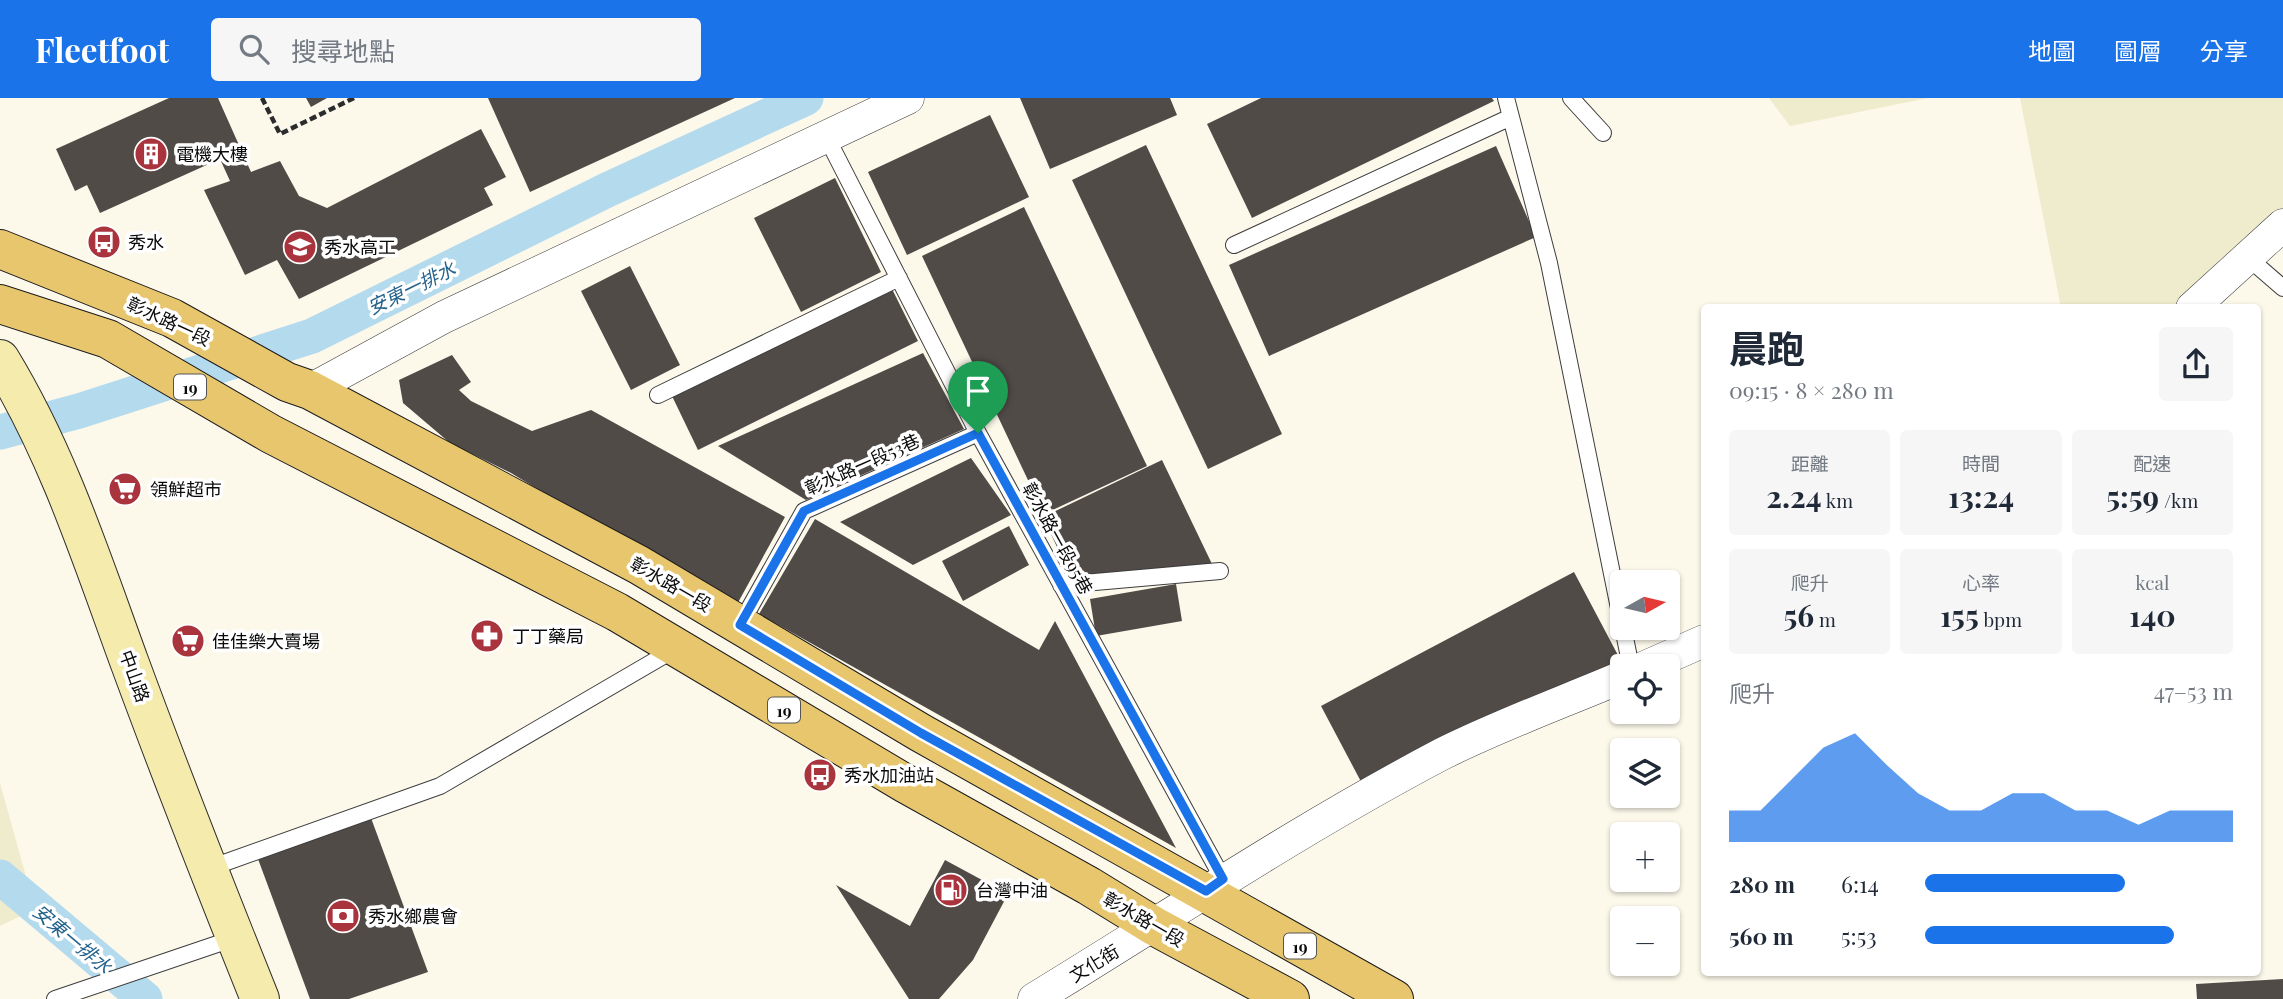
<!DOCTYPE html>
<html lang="zh-TW">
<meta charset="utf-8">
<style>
:root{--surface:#fff;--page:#f6f6f7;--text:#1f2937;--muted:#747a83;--accent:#1a73e8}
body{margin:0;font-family:"Playfair Display","Noto Sans TC",serif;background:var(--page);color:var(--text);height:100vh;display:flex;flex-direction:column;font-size:26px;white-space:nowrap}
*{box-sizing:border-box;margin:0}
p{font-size:23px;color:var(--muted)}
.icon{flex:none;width:38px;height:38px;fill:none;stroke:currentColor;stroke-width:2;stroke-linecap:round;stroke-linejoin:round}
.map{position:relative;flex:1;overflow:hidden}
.sheet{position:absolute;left:1701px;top:206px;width:560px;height:672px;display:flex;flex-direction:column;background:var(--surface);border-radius:7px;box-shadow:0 2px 5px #0004}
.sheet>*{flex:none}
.needle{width:46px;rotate:82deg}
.fabs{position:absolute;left:1610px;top:472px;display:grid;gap:14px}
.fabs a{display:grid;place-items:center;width:70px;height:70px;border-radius:7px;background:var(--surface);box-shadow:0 2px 5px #0004;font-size:35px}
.pin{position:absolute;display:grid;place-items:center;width:60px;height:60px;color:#fff;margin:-72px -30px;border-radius:50% 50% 50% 0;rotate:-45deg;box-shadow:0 0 7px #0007}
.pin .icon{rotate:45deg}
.round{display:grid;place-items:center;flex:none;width:74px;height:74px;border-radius:7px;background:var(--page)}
.head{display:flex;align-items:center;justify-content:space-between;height:119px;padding:0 28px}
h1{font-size:38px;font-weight:700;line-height:52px}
.metrics{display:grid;grid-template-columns:repeat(3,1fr);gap:10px;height:119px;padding:7px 28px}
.metrics div{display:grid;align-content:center;border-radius:7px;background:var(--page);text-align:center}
.metrics b{font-size:30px;font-weight:700}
.metrics small{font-size:19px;font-weight:400}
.metrics p{font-size:19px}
.chart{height:196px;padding:14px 28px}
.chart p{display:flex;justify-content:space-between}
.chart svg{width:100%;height:126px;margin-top:7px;fill:var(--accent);opacity:.7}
ul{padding:0 28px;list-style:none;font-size:23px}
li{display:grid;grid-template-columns:112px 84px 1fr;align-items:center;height:52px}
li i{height:18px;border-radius:9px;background:var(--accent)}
header{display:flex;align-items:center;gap:42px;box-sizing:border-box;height:98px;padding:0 35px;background:var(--accent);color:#fff}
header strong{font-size:33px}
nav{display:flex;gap:38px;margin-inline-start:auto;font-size:24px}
.search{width:490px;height:63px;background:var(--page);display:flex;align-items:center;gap:18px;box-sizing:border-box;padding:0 24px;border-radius:7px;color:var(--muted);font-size:26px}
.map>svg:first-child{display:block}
</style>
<header>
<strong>Fleetfoot</strong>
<div class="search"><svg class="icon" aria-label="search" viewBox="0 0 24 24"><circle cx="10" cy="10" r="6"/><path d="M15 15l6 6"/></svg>搜尋地點</div>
<nav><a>地圖</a><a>圖層</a><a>分享</a></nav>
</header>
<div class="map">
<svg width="2283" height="901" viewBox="0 0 2283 901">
<rect width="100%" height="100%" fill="#fcf8ea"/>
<path fill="#efebcd" d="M1769 0H1928L1790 28Z
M2020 0H2283V113L2178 210H2061Z
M0 685 35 811 0 828Z"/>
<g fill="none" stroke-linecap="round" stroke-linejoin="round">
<path stroke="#b4daee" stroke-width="35" d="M0 334 79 313 312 238 607 92 806 0
M0 779 145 901"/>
</g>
<path fill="#514b48" d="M169 0H218L251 74 280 63 299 98 327 110 481 31 506 79 484 90 493 107 299 201 277 162 245 177 204 92 230 83 220 61 100 115 87 87 75 93 56 51Z
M306 0H327L311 9Z
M488 0H735L530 94Z
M1020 0H1170L1177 17 1050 71Z
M1261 0H1492L1494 3 1252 120 1207 26Z
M990 17 1029 99 907 157 868 74Z
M1146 47 1282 336 1208 371 1072 82Z
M1496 48 1536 139 1269 258 1229 167Z
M835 80 881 174 801 214 754 120Z
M1024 109 1147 368 1044 416 922 158Z
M630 168 680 267 631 292 581 193Z
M891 189 918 243 698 352 672 298Z
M923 255 964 331 806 402 718 348Z
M452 257 471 284 459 292 471 303 532 333 591 312 785 419 735 510 511 375 450 345 403 305 399 282Z
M971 360 1011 417 913 467 840 424Z
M1162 362 1212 466 1071 479 1043 419Z
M815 421 1039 552 1055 523 1176 750 759 516Z
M1009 428 1029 467 963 503 942 463Z
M1574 474 1620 561 1367 695 1321 608Z
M1176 486 1182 523 1096 538 1090 501Z
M371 720 428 874 349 901H310L258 761Z
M945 762 1008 796 973 862 939 901H909L836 787 910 828Z
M2283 881V901H2197L2196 886Z"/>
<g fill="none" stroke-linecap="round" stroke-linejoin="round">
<defs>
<path id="lane" d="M1506 0 1549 165 1622 525
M1571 0 1603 35
M827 40 978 335 1223 781
M1234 147 1511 19
M2246 158 2283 190
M658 297 899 180
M1061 487 1220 473
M740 527 804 413 978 335
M1623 530 1631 569
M207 771 440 688 675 551
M55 901 235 840"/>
<path id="street" d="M2192 210 2283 127
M310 292 444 219 908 0
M1645 569 1704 543
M1034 901C1170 818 1301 730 1442 656 1500 627 1563 604 1622 579"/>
<path id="secondary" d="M0 261C58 356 91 459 129 563 171 677 215 789 260 901"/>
<path id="primary" d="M0 151 172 220 287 284 310 292 639 467 921 635 1394 901
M0 206 108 241 271 336 617 514 906 686 1089 788 1154 828 1290 901"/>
</defs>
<use href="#lane" stroke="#3d3d3d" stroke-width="18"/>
<use href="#street" stroke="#3d3d3d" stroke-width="33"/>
<use href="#secondary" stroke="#2c2c2c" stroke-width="40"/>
<use href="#primary" stroke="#1b1b1b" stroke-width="40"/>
<path stroke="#2c2c2c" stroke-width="4.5" stroke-dasharray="7 3.5" stroke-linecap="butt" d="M262 0 280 36 354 0"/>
<use href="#lane" stroke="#fff" stroke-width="16"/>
<use href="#street" stroke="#fff" stroke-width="32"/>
<use href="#secondary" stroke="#f5ebac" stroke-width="38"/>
<use href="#primary" stroke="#e8c66e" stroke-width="38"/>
</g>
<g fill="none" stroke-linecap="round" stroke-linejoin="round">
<defs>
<path id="route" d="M978 335 1223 781 1206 793 921 635 740 527 804 413Z"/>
</defs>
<use href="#route" stroke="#fff" stroke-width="14"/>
<use href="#route" stroke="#1a73e8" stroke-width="9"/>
</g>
<defs>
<symbol id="building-disc" viewBox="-11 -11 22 22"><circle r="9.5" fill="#a9343d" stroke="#fff"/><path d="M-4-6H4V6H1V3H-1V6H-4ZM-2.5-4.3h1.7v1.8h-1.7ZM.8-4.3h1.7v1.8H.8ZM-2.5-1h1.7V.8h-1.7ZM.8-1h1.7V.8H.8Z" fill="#fff"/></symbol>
<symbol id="bus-disc" viewBox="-11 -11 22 22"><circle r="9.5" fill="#a9343d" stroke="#fff"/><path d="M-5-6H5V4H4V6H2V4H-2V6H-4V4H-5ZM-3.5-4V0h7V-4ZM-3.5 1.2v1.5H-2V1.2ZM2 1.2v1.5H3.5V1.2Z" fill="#fff"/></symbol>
<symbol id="school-disc" viewBox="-11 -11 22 22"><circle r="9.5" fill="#a9343d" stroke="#fff"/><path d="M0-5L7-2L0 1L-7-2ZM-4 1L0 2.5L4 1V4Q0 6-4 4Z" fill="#fff"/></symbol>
<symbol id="supermarket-disc" viewBox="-11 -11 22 22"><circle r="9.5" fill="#a9343d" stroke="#fff"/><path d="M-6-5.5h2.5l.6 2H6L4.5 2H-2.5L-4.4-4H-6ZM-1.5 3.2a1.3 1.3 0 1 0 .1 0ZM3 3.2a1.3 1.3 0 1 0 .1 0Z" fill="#fff"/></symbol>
<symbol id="pharmacy-disc" viewBox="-11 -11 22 22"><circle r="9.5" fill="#a9343d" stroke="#fff"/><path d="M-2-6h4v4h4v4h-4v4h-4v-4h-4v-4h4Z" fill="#fff"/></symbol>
<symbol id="fuel-disc" viewBox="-11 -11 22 22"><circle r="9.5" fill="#a9343d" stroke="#fff"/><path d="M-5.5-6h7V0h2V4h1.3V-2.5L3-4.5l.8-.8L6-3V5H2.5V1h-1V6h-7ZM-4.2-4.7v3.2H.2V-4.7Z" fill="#fff"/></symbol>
<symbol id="bank-disc" viewBox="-11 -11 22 22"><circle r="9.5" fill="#a9343d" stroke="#fff"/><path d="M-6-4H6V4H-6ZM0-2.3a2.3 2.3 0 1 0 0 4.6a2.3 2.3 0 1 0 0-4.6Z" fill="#fff"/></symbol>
</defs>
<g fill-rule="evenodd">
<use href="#building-disc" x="132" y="37" width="38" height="38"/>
<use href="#bus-disc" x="85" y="125" width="38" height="38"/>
<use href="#school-disc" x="281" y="130" width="38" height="38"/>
<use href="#supermarket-disc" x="106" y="372" width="38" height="38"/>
<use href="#pharmacy-disc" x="468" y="519" width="38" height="38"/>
<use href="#supermarket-disc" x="169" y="524" width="38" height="38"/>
<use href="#bus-disc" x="801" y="658" width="38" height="38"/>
<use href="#fuel-disc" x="932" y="773" width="38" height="38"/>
<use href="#bank-disc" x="324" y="799" width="38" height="38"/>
</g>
<g text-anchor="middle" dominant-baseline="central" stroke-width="7" stroke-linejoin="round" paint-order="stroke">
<g fill="#fff" stroke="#545454" stroke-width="2">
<rect x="174" y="276.5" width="32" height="25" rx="5"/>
<rect x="768" y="599.5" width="32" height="25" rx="5"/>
<rect x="1284" y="835.5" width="32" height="25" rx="5"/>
</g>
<g font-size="16" font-weight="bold" fill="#0a0a0a">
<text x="190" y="289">19</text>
<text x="784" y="612">19</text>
<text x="1300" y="848">19</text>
</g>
<g font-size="18" fill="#0a0a0a" stroke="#fff" text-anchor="start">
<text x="176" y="56">電機大樓</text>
<text x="128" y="144">秀水</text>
<text x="324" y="149">秀水高工</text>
<text x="150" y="391">領鮮超市</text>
<text x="512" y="538">丁丁藥局</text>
<text x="212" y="543">佳佳樂大賣場</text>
<text x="844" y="677">秀水加油站</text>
<text x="976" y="792">台灣中油</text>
<text x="368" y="818">秀水鄉農會</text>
</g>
<g font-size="18" fill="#0a0a0a" stroke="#fff">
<text transform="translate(169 223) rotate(25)">彰水路一段</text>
<text transform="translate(862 366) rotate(-24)">彰水路一段53巷</text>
<text transform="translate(1058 440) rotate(61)">彰水路一段95巷</text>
<text transform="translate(671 486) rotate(30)">彰水路一段</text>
<text transform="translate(135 578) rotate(70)">中山路</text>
<text transform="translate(1144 821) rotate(30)">彰水路一段</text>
<text transform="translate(1094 865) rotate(-31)">文化街</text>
</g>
<g font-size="19" font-style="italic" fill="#23628c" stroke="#fff">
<text transform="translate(411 189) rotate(-26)">安東一排水</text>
<text transform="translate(73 840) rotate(40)">安東一排水</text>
</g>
</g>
</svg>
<div class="fabs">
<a><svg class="needle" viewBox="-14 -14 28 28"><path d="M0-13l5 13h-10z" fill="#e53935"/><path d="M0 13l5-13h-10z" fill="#747a83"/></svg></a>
<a><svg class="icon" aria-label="locate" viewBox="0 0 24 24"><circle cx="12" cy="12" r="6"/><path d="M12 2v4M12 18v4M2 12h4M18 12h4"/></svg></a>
<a><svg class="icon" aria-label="layers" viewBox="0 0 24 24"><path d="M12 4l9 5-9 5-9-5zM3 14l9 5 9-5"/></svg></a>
<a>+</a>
<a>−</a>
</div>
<div class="pin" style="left:978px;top:335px;background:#1e9e55"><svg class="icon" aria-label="arrive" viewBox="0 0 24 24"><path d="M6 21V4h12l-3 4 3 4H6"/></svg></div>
<section class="sheet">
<div class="head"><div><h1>晨跑</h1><p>09:15 · 8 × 280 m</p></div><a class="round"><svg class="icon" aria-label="share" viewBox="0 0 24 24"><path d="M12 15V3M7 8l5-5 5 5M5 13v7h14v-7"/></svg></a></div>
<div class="metrics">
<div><p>距離</p><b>2.24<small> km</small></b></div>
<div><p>時間</p><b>13:24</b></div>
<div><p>配速</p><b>5:59<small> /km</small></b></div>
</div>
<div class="metrics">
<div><p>爬升</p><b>56<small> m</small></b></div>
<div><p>心率</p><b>155<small> bpm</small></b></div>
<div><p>kcal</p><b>140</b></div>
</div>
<div class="chart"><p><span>爬升</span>47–53 m</p>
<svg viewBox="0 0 160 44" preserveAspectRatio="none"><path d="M0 44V33L10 33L20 22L30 11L40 6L50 17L60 27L70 33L80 33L90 27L100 27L110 33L120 33L130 38L140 33L150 33L160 33V44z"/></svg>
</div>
<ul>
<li><b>280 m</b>6:14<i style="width:65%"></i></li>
<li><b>560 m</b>5:53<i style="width:81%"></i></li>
</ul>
</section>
</div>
